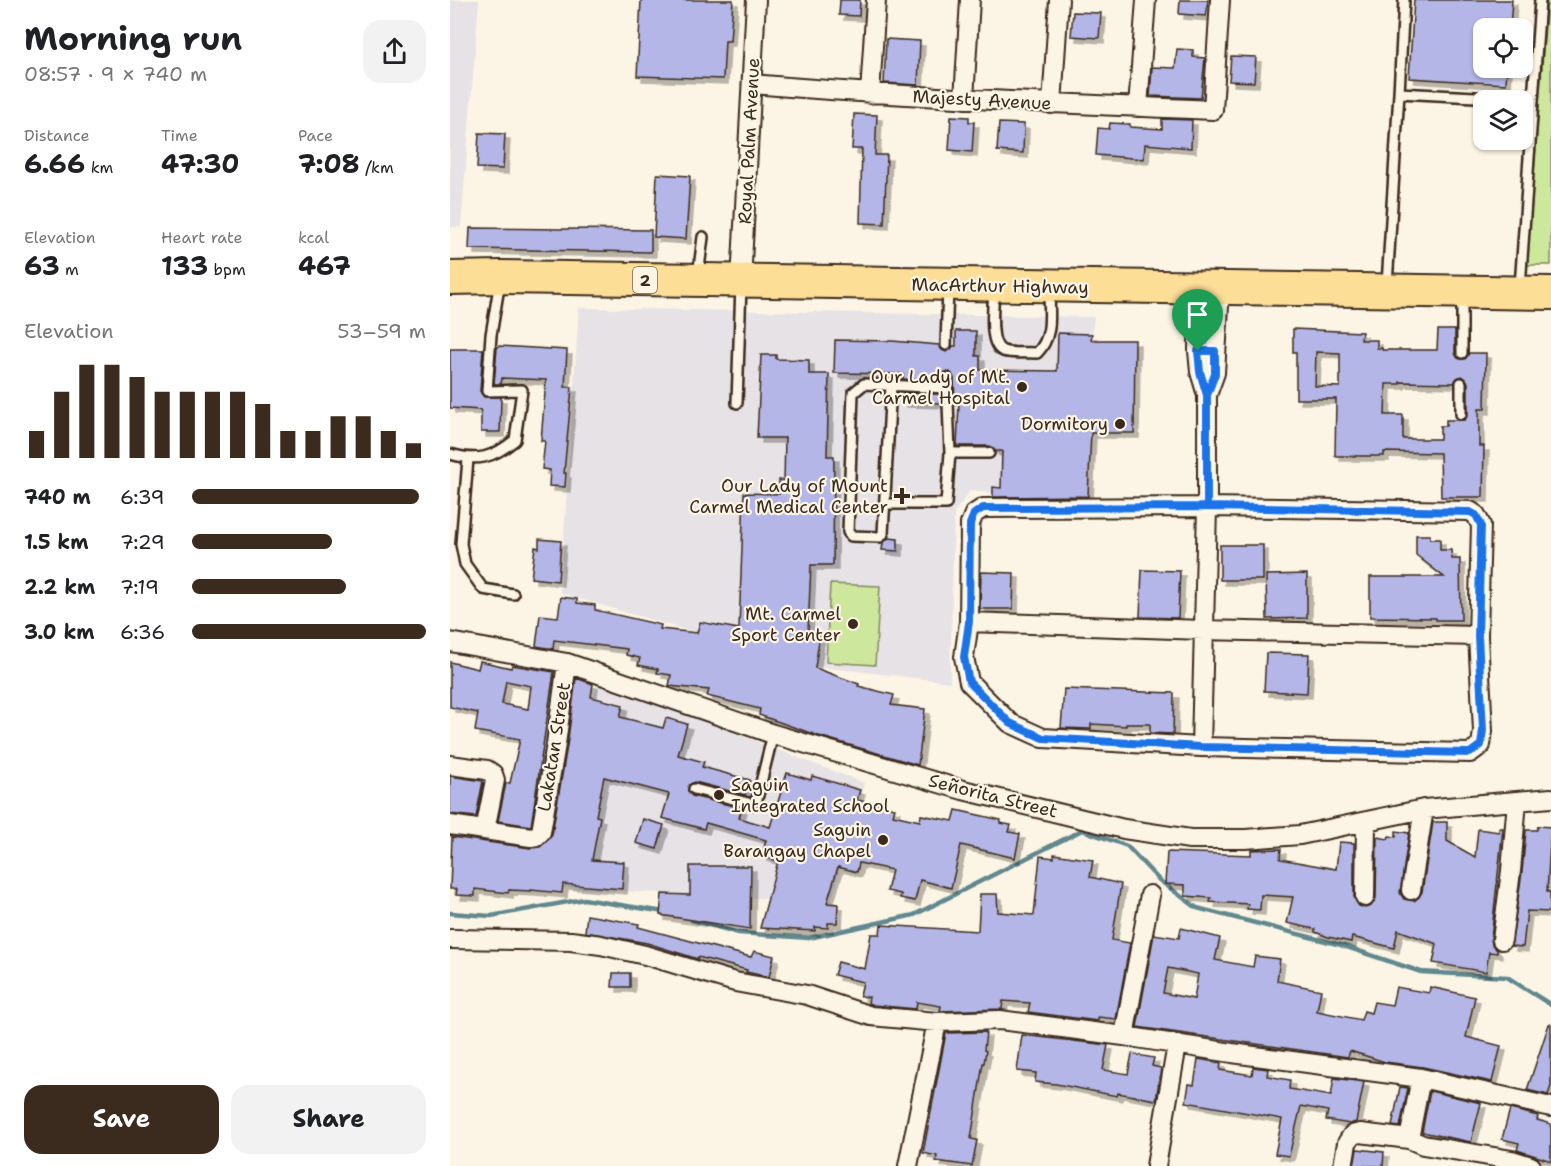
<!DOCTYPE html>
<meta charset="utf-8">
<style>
:root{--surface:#fff;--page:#f2f2f2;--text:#202124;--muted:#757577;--accent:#3b2a1e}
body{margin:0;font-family:"Shantell Sans",sans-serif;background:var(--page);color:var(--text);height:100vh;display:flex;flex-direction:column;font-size:22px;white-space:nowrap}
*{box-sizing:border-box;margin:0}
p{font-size:20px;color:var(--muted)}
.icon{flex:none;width:33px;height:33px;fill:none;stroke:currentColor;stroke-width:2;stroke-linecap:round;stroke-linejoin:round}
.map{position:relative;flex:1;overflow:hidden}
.side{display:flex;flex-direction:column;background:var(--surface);width:450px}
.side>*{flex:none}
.buttons{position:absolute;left:1023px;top:18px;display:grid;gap:12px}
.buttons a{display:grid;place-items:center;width:60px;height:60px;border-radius:12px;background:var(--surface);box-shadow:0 2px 4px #0004;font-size:30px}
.pin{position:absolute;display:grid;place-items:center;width:51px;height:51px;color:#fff;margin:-62px -26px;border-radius:50% 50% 50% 0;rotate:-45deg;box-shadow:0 0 6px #0007}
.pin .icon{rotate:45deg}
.round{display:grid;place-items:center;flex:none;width:63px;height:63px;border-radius:18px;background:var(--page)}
.overview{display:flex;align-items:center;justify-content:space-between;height:102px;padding:0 24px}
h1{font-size:33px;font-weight:700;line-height:45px}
.figures{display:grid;grid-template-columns:repeat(3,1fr);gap:9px;height:102px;padding:6px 24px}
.figures div{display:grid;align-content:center}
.figures b{font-size:26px;font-weight:700}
.figures small{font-size:16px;font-weight:400}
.figures p{font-size:16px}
.chart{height:168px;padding:12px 24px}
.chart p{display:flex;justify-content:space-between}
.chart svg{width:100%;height:108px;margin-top:6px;stroke:var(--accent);stroke-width:6}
.cta{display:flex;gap:12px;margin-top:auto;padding:12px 24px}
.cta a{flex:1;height:69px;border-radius:18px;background:var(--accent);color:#fff;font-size:24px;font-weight:700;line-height:69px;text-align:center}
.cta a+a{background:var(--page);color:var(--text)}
ul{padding:0 24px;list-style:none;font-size:20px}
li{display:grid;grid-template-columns:96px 72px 1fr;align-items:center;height:45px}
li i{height:15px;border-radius:8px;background:var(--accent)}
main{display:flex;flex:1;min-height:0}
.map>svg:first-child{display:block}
</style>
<main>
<section class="side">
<div class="overview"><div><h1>Morning run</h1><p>08:57 · 9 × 740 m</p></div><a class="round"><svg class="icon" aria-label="share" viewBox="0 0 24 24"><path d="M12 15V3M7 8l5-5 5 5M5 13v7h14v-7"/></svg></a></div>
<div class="figures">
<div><p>Distance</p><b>6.66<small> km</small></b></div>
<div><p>Time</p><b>47:30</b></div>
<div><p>Pace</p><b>7:08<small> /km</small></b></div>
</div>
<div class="figures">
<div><p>Elevation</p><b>63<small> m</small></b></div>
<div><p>Heart rate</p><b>133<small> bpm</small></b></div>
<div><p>kcal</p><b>467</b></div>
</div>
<div class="chart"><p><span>Elevation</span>53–59 m</p>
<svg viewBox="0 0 160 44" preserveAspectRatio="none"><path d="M5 44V33M15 44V17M25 44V6M35 44V6M45 44V11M55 44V17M65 44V17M75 44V17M85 44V17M95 44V22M105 44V33M115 44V33M125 44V27M135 44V27M145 44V33M155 44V38"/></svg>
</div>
<ul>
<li><b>740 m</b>6:39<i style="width:97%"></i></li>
<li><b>1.5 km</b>7:29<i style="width:60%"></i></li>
<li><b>2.2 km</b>7:19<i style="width:66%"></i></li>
<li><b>3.0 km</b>6:36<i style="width:100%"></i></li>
</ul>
<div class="cta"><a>Save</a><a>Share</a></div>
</section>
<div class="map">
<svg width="1101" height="1166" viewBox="0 0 1101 1166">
<defs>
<filter id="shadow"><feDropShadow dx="5" dy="5" stdDeviation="0" flood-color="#0004"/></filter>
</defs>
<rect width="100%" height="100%" fill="#fcf5e5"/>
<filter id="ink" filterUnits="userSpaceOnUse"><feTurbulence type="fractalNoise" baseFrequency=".0167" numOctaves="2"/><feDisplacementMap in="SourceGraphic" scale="12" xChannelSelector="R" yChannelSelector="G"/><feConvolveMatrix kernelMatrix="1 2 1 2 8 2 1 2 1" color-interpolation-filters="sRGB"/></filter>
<g filter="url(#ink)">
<path fill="#e6e2e6" d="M0 0H29L11 227H0Z
M129 308 644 317 642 334 640 404 642 421 638 502 543 500V493L520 491 504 513 500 682 371 667 274 649 246 633 110 593Z
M147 680 414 783 381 902 113 888Z"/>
<path fill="#cde79d" stroke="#84885e" stroke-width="1.5" d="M1097 0H1101V265H1077Z
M380 584 430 586 425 665 376 662Z"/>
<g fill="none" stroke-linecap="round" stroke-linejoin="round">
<path stroke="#61888e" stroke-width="4.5" d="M0 913 41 916 134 899 214 912
M242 920 289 933 359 938 464 915 632 830 677 846 709 880 747 908 891 945 971 972 1057 977 1101 1005"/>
</g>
<path fill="#b3b6e7" stroke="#3b2a1e" stroke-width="1.5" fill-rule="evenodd" filter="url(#shadow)" d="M191 0H283L280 41H275L273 79 187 76Z
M390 0H410L409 16 389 15Z
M730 0H758L756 16 729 14Z
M964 0H1062L1060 28H1034V68H1057L1056 84 959 78Z
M623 12 651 13 649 38 621 36Z
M436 39 470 41 468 85 434 83Z
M727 49 743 50V57L755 58 751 98 700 96 702 67 725 68Z
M781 56 806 57 804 82 779 81Z
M404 114 427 115 425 155H437L434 224 410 223 412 149H402Z
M501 116 519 117V122H524L522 152 499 150Z
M712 119 742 120 741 148 695 144 694 159 646 155 648 128 659 129 660 123 680 124V127L712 129Z
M549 123 574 124 573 153 547 151Z
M29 133 55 134 53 169 27 168Z
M207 174 240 176 236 239 204 237Z
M20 228 201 230V252L19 249Z
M843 329 912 332 911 340H927V348H932V350H987L988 330H1005V353L1008 358 1015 359 1019 353H1036L1035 409H1029V446H1034L1033 497H991L990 453 934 452V456H885L886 399H846V352H843ZM866 352 890 353V387L865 386ZM1012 376 1016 379 1018 383V414L1015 420H996V426H990V439H953V415H935L936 384H950V382L1004 383 1007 378Z
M506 331H526V356H530V370L607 371 608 333 642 334 641 340H685L684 433H641L638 496 543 497V487L551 488 552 451H545L539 446H507L509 404H505L504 378 500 372 493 373 490 381 453 379V374L384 373 385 340 442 341 489 345 492 350 496 352 501 349 503 346H506Z
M49 346 117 350 115 387H122L114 473H116L115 487 99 486 100 470 92 469 95 441H91L96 380 52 378 51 384H44L47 348Z
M0 349H33L30 391 34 397H51L50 432H31V410L0 408Z
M311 355H326V359L359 360V374H379L377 456H384L383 565H361L358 631 370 633 365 668 409 684 408 686 444 695 441 705 475 709 468 765 369 736 309 715 310 709 257 696 259 690 219 686 221 675 207 673 208 669 188 665 190 658 176 655 177 649 104 640 103 649 86 646 90 615 108 617 111 597 127 599V603L145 605V610L211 625 210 629 247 633 250 622 289 629 294 493 329 494V480H334L335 438H307Z
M453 393 491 394V403L452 402Z
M966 535H980V539H990V550H1001L1002 559H1010L1011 620H986V618L920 617V577H994L966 555Z
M438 538 448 539V551L432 550 433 543Z
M89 539 111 541 108 581 81 578 85 547 89 548Z
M770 545H813V580H770Z
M692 570 730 571 728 618 690 617Z
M531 572 564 573 563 609H530Z
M857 574V618L817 619 816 575Z
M816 653 859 654 857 693 814 691Z
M30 661 61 668 62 665 104 672 81 826 48 821 56 783H60L70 739 25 731 28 713 0 707V662L28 669ZM56 681 81 686 78 709 52 704Z
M126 678 143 684 141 697 173 705 170 717 213 728 216 718 237 724 228 755 254 762 252 767 300 780 295 795 245 782 239 785 238 791 242 796 292 808 289 818 320 827 337 773 361 780 362 776 410 790 407 800 445 808 443 815 470 821 471 815 503 821 506 810 551 820 550 823 561 825 559 832 570 834 565 858 511 845 501 888 470 880 465 901 450 898 451 894 437 891 442 870 409 863 407 872 388 867 377 903 388 904 387 923H378V928L365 927V931L310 928 328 861 312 856 316 840 256 823 254 829 212 818 219 794 154 777 146 816 150 817 142 860 174 862 172 889 113 884 112 893 81 890V891L59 890 58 893 25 889V896L6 895 7 889H0L2 837 80 848 90 847 99 839 102 834 117 746Z
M614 689 724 693 723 734 700 733V724H676V726L641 724V729L611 728Z
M0 776 33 781 26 817 0 814Z
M193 819 214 825 207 849 186 843Z
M983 822H997V841L1025 857 1028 829 1049 832V828H1053L1041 939 1042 945 1047 950V953L1039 952 1036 972 983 963 987 944 948 930 944 948 902 937 901 942 878 937 865 932V929L837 923 843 897 811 895 810 910 797 909 798 904 760 902 761 898 735 896V885L715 884 717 852 801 855V850L831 849 830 859 886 869 889 842 904 843V897L909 906 915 908 921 906 926 898 927 837 938 839 939 836 946 837V831L959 833 950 893 954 899 964 901 969 897 972 892Z
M1088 826 1101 827 1097 892H1100V912L1077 911 1073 947 1061 946 1072 872 1076 830H1087Z
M604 854 643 860 640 877 671 884 662 940 680 943 666 1019 648 1017V1021L578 1012 580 1003 553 1001 552 1009 490 1011 491 1006 467 1002 466 1009 423 1005 418 1003 419 997 410 996 413 982 384 975 388 962 415 969 421 934H430L431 925 528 931 530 894H547L548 912 584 915 590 856 604 858Z
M240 866H301L300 929 210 915 212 894 240 895Z
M137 915 189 924 188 927 301 957 304 951 324 956 319 977 296 972 297 970 248 957V959L197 943 135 932Z
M731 928 770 938 765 960 803 967 805 956 830 959 827 981 871 990 867 1011 911 1020 914 1011 921 1013 924 1002 942 1005 946 987 979 993 980 987 1025 997 1016 1037 1051 1046 1042 1082 973 1067 935 1062 900 1051 898 1057 687 1027 704 934 729 938ZM718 968 748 974 744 999 713 993Z
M163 973H180V987H162Z
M1099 1024H1101V1086L1098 1095 1077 1090Z
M536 1032 534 1050 536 1051 534 1063H533L521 1139 527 1140 522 1166 486 1161 487 1156 473 1153 496 1033Z
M572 1035 658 1045 653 1070 678 1074 682 1054 704 1058 702 1066 711 1068 706 1100 668 1093 667 1096 606 1084 585 1082 586 1073 567 1071Z
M748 1059 771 1063 770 1070 802 1075 803 1067 818 1069 817 1076 840 1080 839 1089 881 1096 884 1078 914 1082 906 1122 900 1124 876 1120 878 1111 851 1106 839 1156 825 1154 832 1119 736 1102 739 1084 744 1085Z
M950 1087 958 1088 950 1127 942 1126Z
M980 1091 1031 1103 1021 1142 972 1132Z
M1060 1109 1088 1116 1087 1120 1101 1124V1161L1067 1150 1069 1143 1052 1139Z
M907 1149 934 1152 933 1166H904Z"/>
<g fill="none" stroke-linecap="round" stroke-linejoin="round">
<defs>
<path id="lane" d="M949 93 954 0
M248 276 253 237
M937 285 949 93 1063 99
M1070 287 1090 0
M544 288C544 302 537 345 553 351 562 354 577 352 587 353 604 336 599 313 599 291
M496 345 498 288
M1012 353V297
M441 384 433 534 430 537 401 536 398 532 403 393 414 384 497 388
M287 403 291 285
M1011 414V383
M500 453H539
M0 454C28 462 43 458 65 440L72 390 37 391 41 335 50 281
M18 459 11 544 15 564 33 589 63 594
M435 504H496L500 453 497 378
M244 789 302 804 307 799 323 734"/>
<path id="street" d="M302 84C455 97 609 104 763 110L770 0
M420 94 426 0
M514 99 520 0
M602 104 609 0
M688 107 696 0
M291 282 306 0
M749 289 748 351 750 372 757 395V507L751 747
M757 395 765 373 770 289
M757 507 1020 511 1026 515 1031 525 1028 636 1033 731 1031 745 1020 753 751 747 593 738 560 723 519 682 514 657 519 622 520 524 524 514 533 508Z
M519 622 753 630 1028 636
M0 642 117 663 323 734 513 790 674 829 740 839H795L850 835 974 809 1101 798
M0 765 37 770 43 774 45 780 35 830
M0 825 81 837 87 836 91 832 106 744 117 663
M961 890 974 809
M915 897 916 822
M0 939 121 941 151 945 195 955 285 982 357 995 421 1016 487 1022 550 1020 674 1036 782 1053 971 1078 1101 1107
M1052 940 1061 871 1067 801
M674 1036 700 895
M971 1078 959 1139 973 1145 1062 1160 1081 1166
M458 1166 487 1022
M706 1166 727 1045
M893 1166 897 1143 902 1135 910 1133 959 1139"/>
<path id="highway" d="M0 278 51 277 1101 293"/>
</defs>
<use href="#lane" stroke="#3b2a1e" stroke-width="14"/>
<use href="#street" stroke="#3b2a1e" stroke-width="22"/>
<use href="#highway" stroke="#3b2a1e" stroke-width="36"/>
<use href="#lane" stroke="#fcf5e5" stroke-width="9"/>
<use href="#street" stroke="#fcf5e5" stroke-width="18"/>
<use href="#highway" stroke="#fdde96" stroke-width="32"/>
</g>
</g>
<g fill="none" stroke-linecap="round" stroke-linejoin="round" filter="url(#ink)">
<defs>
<path id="route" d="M748 351 750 372 757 395V507L533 508 524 514 520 524 519 622 514 657 519 682 560 723 593 738 751 747 1020 753 1031 745 1033 730 1028 636 1031 525 1026 515 1020 512 757 507V395L765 374V351H748"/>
</defs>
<use href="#route" stroke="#fff" stroke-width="12"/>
<use href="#route" stroke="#1a73e8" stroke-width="8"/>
</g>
<g fill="#3b2a1e" stroke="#fcf5e5" stroke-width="2">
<circle cx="572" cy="387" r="6"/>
<circle cx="670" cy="424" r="6"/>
<path d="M449 487h6v6h6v6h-6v6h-6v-6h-6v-6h6z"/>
<circle cx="403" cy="624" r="6"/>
<circle cx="269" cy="795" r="6"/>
<circle cx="433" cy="840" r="6"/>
</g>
<g text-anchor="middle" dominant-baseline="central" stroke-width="4.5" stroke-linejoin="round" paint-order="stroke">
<rect fill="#fcf5e5" stroke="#75675a" stroke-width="1.5" x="183" y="267" width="24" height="26" rx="4.5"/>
<g font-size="16" font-weight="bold" fill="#3b2a1e">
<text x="195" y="280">2</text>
</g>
<g font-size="18" fill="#3b2a1e" stroke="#fcf5e5">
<text transform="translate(532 100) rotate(3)">Majesty Avenue</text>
<text transform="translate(299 141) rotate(-87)">Royal Palm Avenue</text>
<text transform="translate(550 286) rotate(1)">MacArthur Highway</text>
<text transform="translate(104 747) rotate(-81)">Lakatan Street</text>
<text transform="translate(543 796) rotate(14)">Señorita Street</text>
</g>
<g font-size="18" fill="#3b2a1e" stroke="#fcf5e5" text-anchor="end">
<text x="560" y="377">Our Lady of Mt.<tspan x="560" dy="21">Carmel Hospital</tspan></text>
<text x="658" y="424">Dormitory</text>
<text x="438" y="486">Our Lady of Mount<tspan x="438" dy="21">Carmel Medical Center</tspan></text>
<text x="391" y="614">Mt. Carmel<tspan x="391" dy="21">Sport Center</tspan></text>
<text x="281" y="785" text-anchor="start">Saguin<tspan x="281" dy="21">Integrated School</tspan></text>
<text x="421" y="830">Saguin<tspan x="421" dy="21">Barangay Chapel</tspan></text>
</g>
</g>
</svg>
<div class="buttons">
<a><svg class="icon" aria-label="locate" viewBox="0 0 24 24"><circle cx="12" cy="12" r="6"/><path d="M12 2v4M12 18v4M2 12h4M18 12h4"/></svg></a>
<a><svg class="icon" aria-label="layers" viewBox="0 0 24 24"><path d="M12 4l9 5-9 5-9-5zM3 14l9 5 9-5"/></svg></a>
</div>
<div class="pin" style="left:748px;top:351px;background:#1e9e55"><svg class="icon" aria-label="arrive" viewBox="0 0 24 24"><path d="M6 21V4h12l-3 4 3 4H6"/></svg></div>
</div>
</main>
